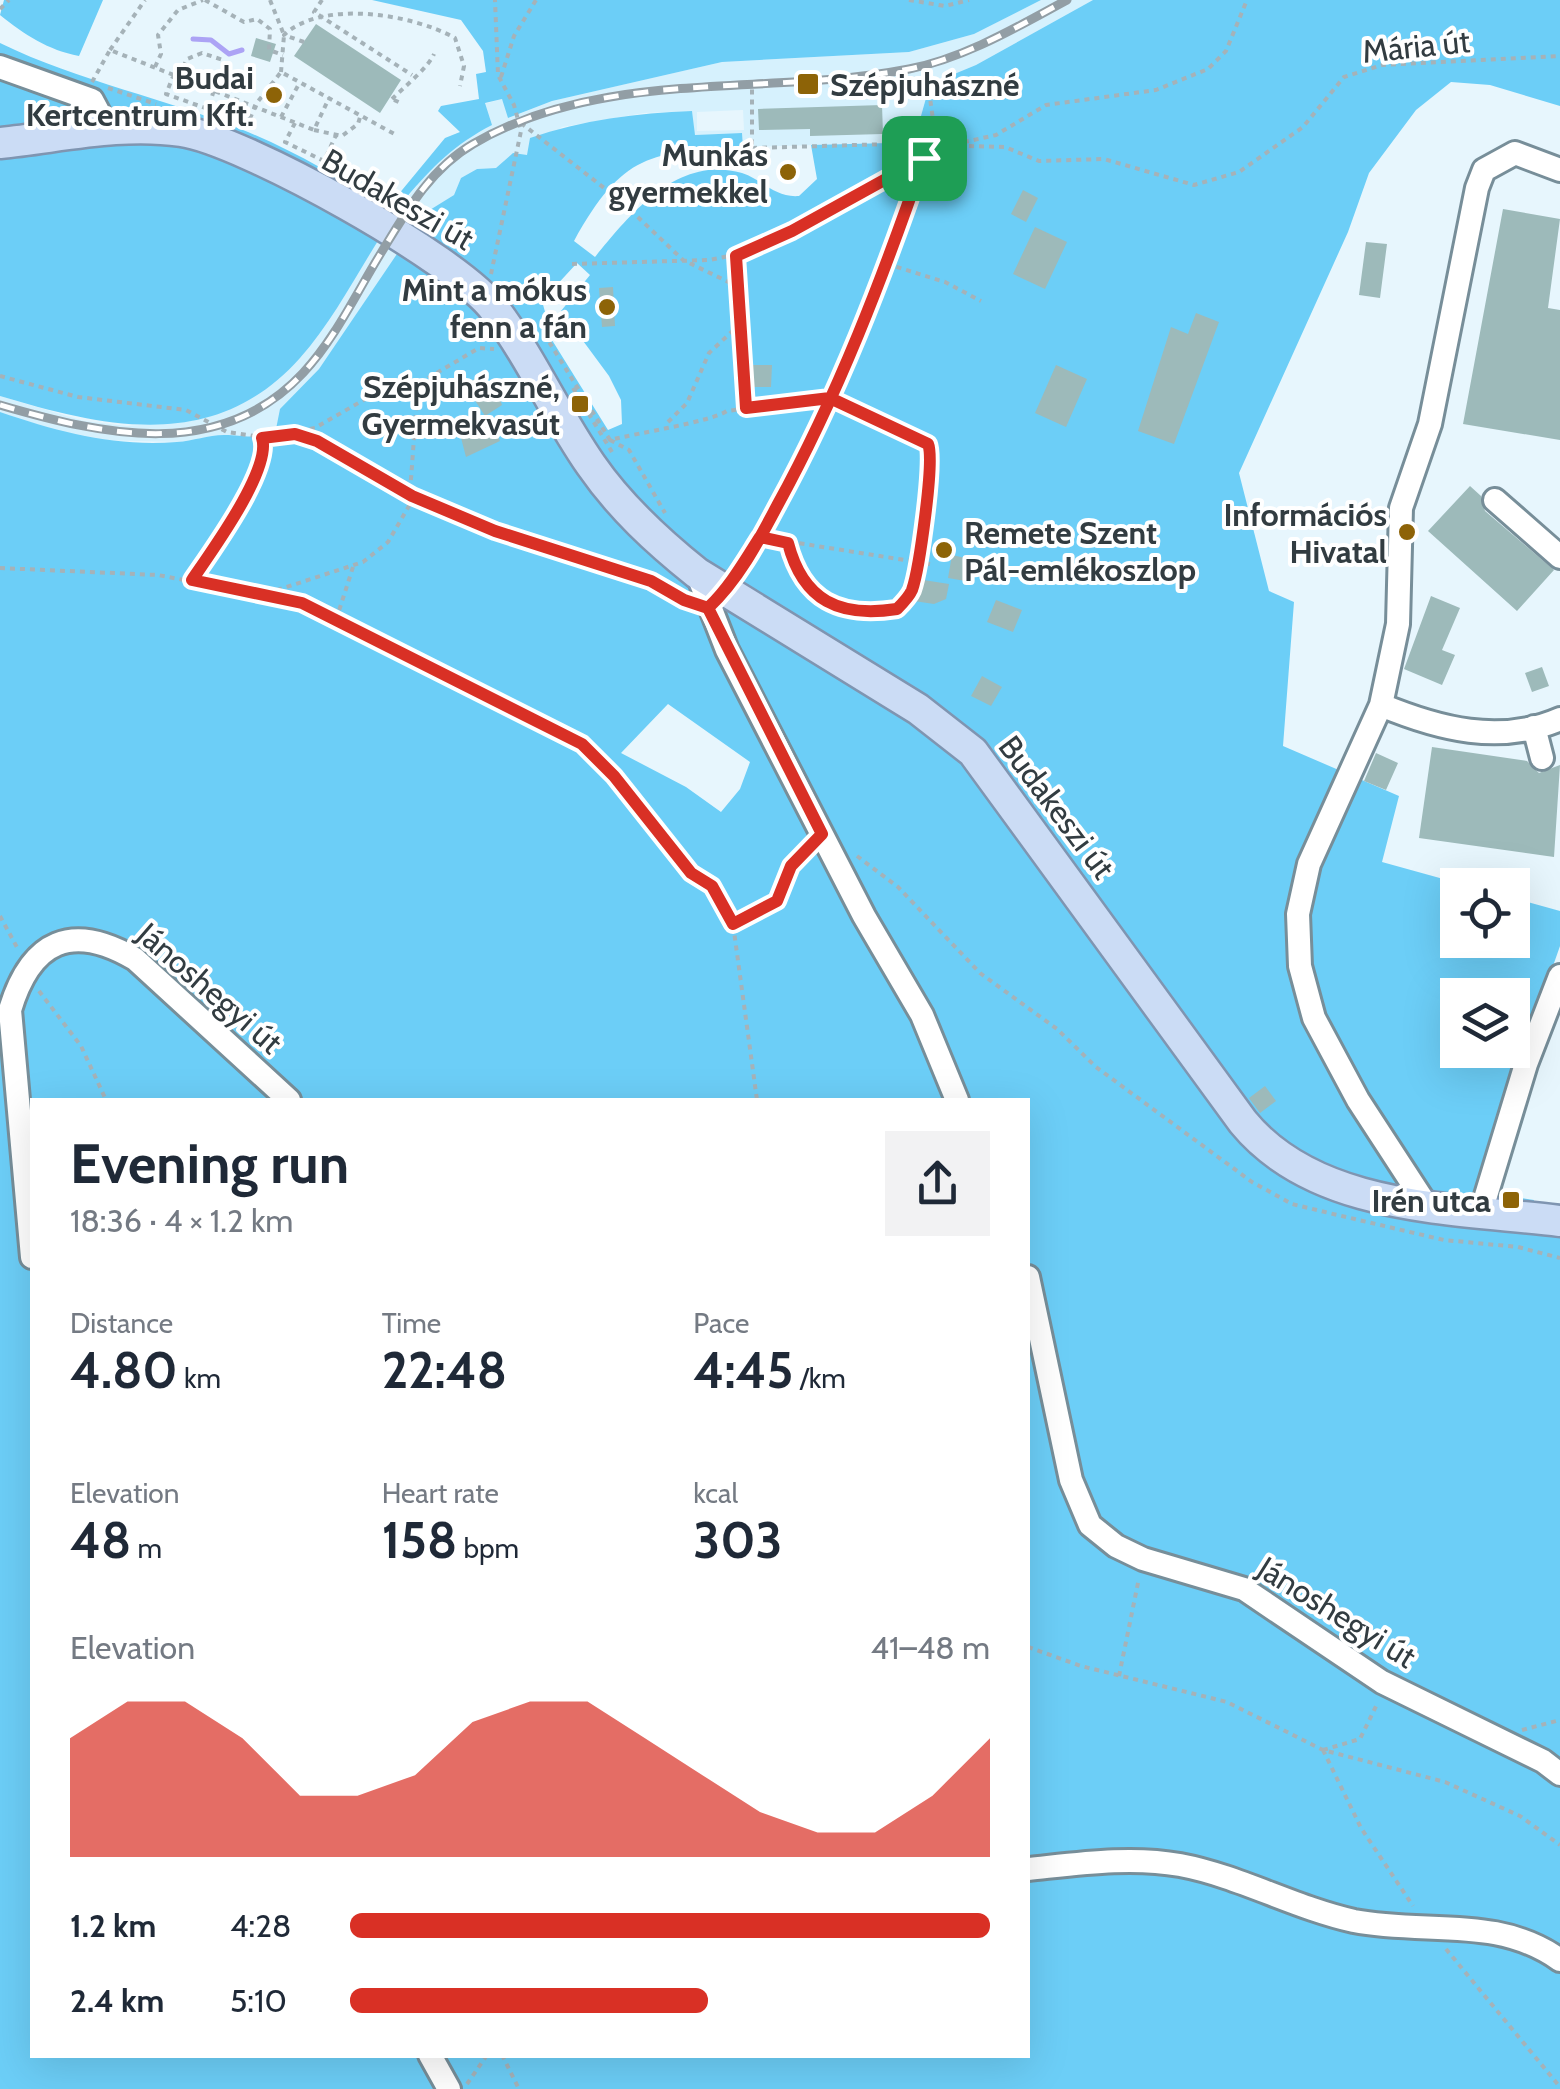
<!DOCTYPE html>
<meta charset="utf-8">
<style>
:root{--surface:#fff;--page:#f2f2f3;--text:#1f2937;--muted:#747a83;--accent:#d93025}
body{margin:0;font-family:Cabin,sans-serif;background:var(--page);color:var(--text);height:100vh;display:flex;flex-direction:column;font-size:38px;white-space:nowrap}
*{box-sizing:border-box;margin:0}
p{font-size:32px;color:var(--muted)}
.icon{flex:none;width:55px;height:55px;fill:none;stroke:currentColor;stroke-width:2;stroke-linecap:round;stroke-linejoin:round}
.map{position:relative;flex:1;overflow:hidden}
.sheet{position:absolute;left:30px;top:1098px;width:1000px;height:960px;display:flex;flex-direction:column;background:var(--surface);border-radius:0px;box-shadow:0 10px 40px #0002}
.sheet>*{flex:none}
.tools{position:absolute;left:1440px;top:868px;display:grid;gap:20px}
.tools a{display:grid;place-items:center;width:90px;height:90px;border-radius:0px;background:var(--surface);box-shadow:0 10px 40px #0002;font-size:50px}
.pin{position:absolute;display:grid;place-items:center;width:85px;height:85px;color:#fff;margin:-42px;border-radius:20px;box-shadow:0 5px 15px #0006}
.round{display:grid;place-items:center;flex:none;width:105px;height:105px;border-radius:0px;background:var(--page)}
.headline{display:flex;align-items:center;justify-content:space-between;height:170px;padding:0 40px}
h1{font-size:55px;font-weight:700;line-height:75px}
.figures{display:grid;grid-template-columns:repeat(3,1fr);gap:15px;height:170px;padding:10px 40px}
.figures div{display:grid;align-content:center}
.figures b{font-size:50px;font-weight:700}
.figures small{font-size:28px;font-weight:400}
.figures p{font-size:28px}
.chart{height:280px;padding:20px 40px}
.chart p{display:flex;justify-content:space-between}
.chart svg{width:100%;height:180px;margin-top:10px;fill:var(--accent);opacity:.7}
ul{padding:0 40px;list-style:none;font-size:32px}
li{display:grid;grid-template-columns:160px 120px 1fr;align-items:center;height:75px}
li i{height:25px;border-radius:12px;background:var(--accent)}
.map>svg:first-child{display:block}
</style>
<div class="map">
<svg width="1560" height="2089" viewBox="0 0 1560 2089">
<rect width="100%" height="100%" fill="#e7f6fd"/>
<path fill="#d6f1fd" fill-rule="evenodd" d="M1041 0H1093L976 65 930 84 915 137H894L888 143 743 147 742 133 694 135 692 111 644 113 562 127 528 155 496 168 477 169 461 178 454 195 425 214 406 199 437 161 461 141 491 125 484 104 502 99 509 118 552 101 722 62 909 52 974 34ZM743 110 744 130 697 131V112Z
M381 236 402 248 319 369 281 409 276 429 258 440 223 435 179 442 99 440 75 437 0 412V396L84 421 127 426 192 421 302 356Z"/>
<path fill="#6ccef7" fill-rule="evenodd" d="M4 0H103L79 56C48 50 25 35 0 15Z
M372 0H1041L974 34 909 52 722 62 552 101 508 118 502 99 485 103 492 125C455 144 432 167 406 198L425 213 454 195 461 178 477 169 496 168 513 153 527 155 530 138C582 120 637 113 692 111L695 135 742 133 743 147C650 152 623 153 574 241L595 257C630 214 678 154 742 173 763 180 775 198 799 196L817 179 811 145 888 143 894 137H915L930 84 976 65 1093 0H1560V106L1490 85 1451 82 1416 110 1369 173 1348 232 1239 473 1269 591 1294 602 1283 746 1399 796 1382 862 1465 885H1458V940H1512L1513 898 1560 911V946L1474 1191 1534 1200 1526 1235 1543 1228 1560 1230V2089H0V412C59 432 114 447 177 442 193 441 208 435 224 435 246 435 256 441 276 429L280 409 319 369 401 248 381 236C355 277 332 322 300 358 215 453 107 428 0 396V43C80 82 166 98 248 132 296 152 340 178 384 205L393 201 445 138 460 132 438 111 441 106 479 99 476 74 486 72 483 51 461 20ZM577 263 590 275 561 311 609 376 621 400 622 424 608 430 542 324 547 319 542 301ZM668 704 750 762 740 789 721 812 686 787 621 753ZM1458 995H1512V1050H1458ZM32 1100H1028V2055H32Z"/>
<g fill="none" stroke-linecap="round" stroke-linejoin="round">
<path stroke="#aca3f5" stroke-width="5" d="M193 39 211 40 229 54 242 50"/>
</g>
<path fill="#9dbaba" d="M316 24 401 80 380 113 294 56Z
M256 38 276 44 270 62 251 56Z
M882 105 883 134 810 136V129L759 130 758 109Z
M1023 190 1038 198 1026 222 1011 214Z
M1503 209 1560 219 1548 308 1560 310V440L1463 424Z
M1035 227 1067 242 1045 289 1013 274Z
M1366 242 1387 244 1380 298 1359 295Z
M613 287 615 326 602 327 599 288Z
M1196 313 1219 322 1174 444 1138 431 1171 327 1188 334Z
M751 365H772L771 387H751Z
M1056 365 1087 379 1066 427 1035 413Z
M483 374 488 382 493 379 502 405 485 416 465 385Z
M487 416 500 441 466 457 460 434Z
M1470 486 1481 496 1485 511 1554 570 1517 611 1428 531Z
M952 555 974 560 978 566 971 582 948 578Z
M917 579 949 584 946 599 934 604 914 601Z
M1431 596 1460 608 1442 650 1455 655 1442 685 1404 669Z
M996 600 1022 610 1013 632 987 622Z
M1542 667 1549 686 1532 692 1525 673Z
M982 676 1002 687 991 706 971 696Z
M1432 747 1527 761 1539 773 1560 765 1554 857 1419 838Z
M1376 753 1398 763 1386 790 1364 781Z
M1265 1086 1276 1101 1260 1113 1249 1098Z"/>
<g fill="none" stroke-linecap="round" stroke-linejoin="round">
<defs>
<path id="minor" d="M0 67 92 100 100 115V131
M1495 500 1560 557
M697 573 727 650 864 916 922 1015 957 1100
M1381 705C1439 729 1500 745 1560 719
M1534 727 1542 758
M1425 1203 1358 1100 1314 1018 1300 966 1298 914 1309 864 1381 705 1398 624 1401 508 1430 424 1477 188 1484 170 1515 153 1560 170
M1481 1212 1526 1064 1560 976
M32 1257 10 1010C31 940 72 922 135 959L289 1100
M1028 1277 1071 1480 1090 1525 1116 1546 1143 1559 1244 1589 1382 1682 1543 1761 1560 1774
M1028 1869C1077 1864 1130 1856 1180 1865 1239 1876 1295 1908 1354 1921 1426 1935 1497 1915 1560 1960
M430 2055 449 2089"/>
<path id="major" d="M0 143C60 137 121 122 181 131 242 139 459 260 495 310 532 359 556 415 591 465 620 507 657 541 697 573L918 709 973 752 1243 1122C1316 1211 1453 1208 1560 1221"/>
</defs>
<use href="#minor" stroke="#778e99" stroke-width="28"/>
<use href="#major" stroke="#7f95b1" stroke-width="35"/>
<path stroke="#a5b2b8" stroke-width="4" stroke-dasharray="5 5" stroke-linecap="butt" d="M205 0 244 22 257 19 270 29 269 50 283 55
M270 0 284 35 281 72
M322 0 314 12 412 75
M909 0 945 6 969 0
M0 9 9 0
M304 42 284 35C321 0 410 13 455 38L464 66 460 86
M110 50 145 0
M155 67 161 54 158 35 178 10 203 0
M174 74 166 94 208 109 214 90
M179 76 187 59 202 53 223 60 226 67 220 91
M501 77 514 36 536 0
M92 82 110 50 314 130 329 98
M108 88 156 104
M929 91 937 148
M392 99C404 87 428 68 434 54
M394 100 403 104
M281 117 300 82
M295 123 285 142 324 161 336 135
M521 123 622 202 683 260 741 288
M246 128 256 104 281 72 398 136
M314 130 342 136 358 124 361 114
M969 146 1005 147 1039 161 1104 159 1194 185 1239 172 1303 127 1344 77 1382 65 1560 56
M752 148 891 144 909 165
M729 161 752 148V87
M736 258 745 408
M572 264 709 260 744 253 937 148 996 135 1046 105 1156 90 1208 69 1226 51 1247 0
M887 264 945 282 981 301
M491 274 521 131 514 105 498 75 495 0
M543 339 546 337 610 440C637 433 710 422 727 411L830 398 928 444 930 482 912 590 897 609C839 618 803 601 789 543
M0 376 78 397 186 410 227 432 262 437 315 428 367 398 418 384 479 348 494 349
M573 388 612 452
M668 422 687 403 709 353 741 323
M295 434 317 441 412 496 495 531 651 581 689 601
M610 440 629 450 665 513
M760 537 930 564
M353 567 336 620 582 744 614 776 691 873 712 886 733 924 757 1100
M0 568 158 575 262 595 363 562 388 542 409 506 418 384
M738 572C818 442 874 302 924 158
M193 580C212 549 269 475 263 439
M265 595 303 603 336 620
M857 856 898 887 980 973 1057 1029 1096 1067 1252 1182 1292 1204 1329 1213 1444 1240 1518 1247 1560 1258
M0 916 19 951
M733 924 777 901 791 866 809 846
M39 991 81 1046 106 1100
M1028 1647 1081 1666 1227 1702 1323 1750 1445 1782 1520 1816 1560 1845
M1119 1676 1139 1578
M1522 1730 1560 1720
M1323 1750 1361 1828 1413 1906
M1323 1750 1360 1739 1378 1702
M1446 1949 1560 2087
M502 2055 519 2089
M467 2084 487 2055"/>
<use href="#minor" stroke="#fff" stroke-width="22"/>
<use href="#major" stroke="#cbdcf5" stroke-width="30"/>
<defs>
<path id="rail" d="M0 405C103 435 220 462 303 373 335 339 357 292 381 253 406 212 430 169 473 144 605 67 765 97 909 69 965 58 1017 27 1067 0"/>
</defs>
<use href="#rail" stroke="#929ea5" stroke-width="9"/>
<use href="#rail" stroke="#fff" stroke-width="5" stroke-dasharray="15" stroke-linecap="butt"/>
</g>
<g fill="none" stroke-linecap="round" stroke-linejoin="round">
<defs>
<path id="route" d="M924 158C883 277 838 395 777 506 758 542 738 580 708 608L684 600 651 581 495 531 412 496 317 441 295 434 262 438C272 469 211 552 192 580L302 603 582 744 614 776 691 873 712 886 733 924 777 901 791 866 822 834 708 608C730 587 744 562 760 537L788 543C803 601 840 618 897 609 903 603 909 597 912 590 919 570 935 460 928 444L830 398 746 408 736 256 792 231 924 158"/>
</defs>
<use href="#route" stroke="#fff" stroke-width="20"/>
<use href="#route" stroke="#d93025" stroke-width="12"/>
</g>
<g fill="#8d6307" stroke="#fff" stroke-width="4">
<rect x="796" y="72" width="24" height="24" rx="5"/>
<circle cx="274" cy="95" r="10"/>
<circle cx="788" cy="172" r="10"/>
<circle cx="607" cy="307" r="10"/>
<rect x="570" y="394" width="20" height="20" rx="5"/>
<circle cx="1407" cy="532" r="10"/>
<circle cx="944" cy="550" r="10"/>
<rect x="1501" y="1190" width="20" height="20" rx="5"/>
</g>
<g text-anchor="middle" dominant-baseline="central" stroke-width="8" stroke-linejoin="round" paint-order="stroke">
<g font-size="32" fill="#323c41" stroke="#fff">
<text transform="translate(1416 46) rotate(-6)">Mária út</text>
<text transform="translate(398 199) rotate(30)">Budakeszi út</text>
<text transform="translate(1057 807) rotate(53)">Budakeszi út</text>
<text transform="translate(210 988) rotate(41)">Jánoshegyi út</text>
<text transform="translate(1337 1612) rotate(32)">Jánoshegyi út</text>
</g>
<g font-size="32" font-weight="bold" fill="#323c41" stroke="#fff" text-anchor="end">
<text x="254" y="77">Budai<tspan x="254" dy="37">Kertcentrum Kft.</tspan></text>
<text x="830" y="84" text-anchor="start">Szépjuhászné</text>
<text x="768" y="154">Munkás<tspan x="768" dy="37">gyermekkel</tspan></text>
<text x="587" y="289">Mint a mókus<tspan x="587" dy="37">fenn a fán</tspan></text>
<text x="560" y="386">Szépjuhászné,<tspan x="560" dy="37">Gyermekvasút</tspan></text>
<text x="1387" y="514">Információs<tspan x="1387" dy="37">Hivatal</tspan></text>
<text x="964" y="532" text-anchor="start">Remete Szent<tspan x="964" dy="37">Pál-emlékoszlop</tspan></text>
<text x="1491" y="1200">Irén utca</text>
</g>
</g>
</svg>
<div class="tools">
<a><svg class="icon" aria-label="locate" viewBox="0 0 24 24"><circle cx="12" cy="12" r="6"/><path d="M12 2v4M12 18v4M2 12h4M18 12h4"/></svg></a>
<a><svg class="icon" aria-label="layers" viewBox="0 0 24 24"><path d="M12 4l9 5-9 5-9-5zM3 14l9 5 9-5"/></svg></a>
</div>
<div class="pin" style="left:924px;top:158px;background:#1e9e55"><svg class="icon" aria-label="arrive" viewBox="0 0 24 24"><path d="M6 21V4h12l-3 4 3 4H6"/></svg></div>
<section class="sheet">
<div class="headline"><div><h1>Evening run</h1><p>18:36 · 4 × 1.2 km</p></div><a class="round"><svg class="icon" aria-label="share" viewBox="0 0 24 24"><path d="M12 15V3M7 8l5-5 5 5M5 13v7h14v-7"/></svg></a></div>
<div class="figures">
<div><p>Distance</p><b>4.80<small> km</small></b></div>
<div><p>Time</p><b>22:48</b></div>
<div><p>Pace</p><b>4:45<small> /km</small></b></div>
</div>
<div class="figures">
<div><p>Elevation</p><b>48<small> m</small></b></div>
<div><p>Heart rate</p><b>158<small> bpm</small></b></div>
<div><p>kcal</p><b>303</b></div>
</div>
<div class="chart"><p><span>Elevation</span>41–48 m</p>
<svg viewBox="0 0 160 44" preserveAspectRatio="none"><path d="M0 44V15L10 6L20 6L30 15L40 29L50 29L60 24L70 11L80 6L90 6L100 15L110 24L120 33L130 38L140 38L150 29L160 15V44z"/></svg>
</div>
<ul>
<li><b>1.2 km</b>4:28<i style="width:100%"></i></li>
<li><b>2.4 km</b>5:10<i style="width:56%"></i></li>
</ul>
</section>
</div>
